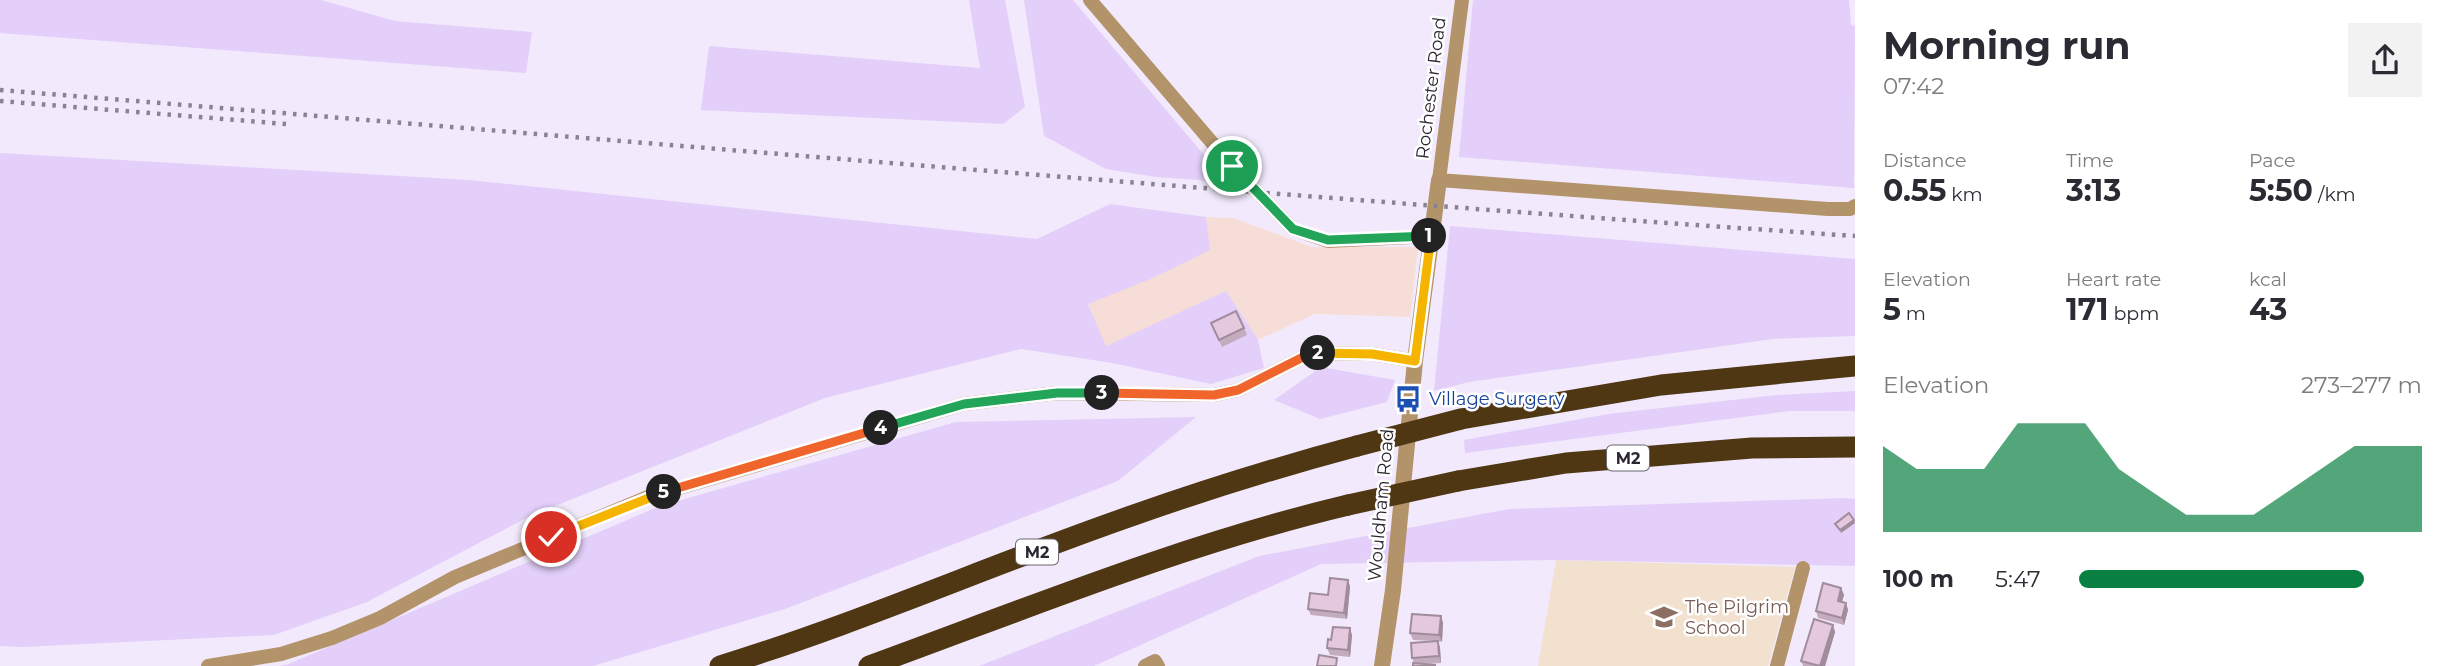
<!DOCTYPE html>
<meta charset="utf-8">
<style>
:root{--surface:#fff;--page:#f2f2f3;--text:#2b2b33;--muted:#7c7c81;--accent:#0b8043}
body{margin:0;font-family:Montserrat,sans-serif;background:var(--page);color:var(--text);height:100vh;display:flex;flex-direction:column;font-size:26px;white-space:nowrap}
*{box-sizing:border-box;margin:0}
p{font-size:23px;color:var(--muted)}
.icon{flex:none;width:38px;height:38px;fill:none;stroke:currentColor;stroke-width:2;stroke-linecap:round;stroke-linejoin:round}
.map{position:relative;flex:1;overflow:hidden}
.drawer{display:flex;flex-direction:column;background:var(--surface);width:595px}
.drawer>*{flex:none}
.pin{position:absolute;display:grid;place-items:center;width:60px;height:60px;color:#fff;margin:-30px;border:4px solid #fff;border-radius:50%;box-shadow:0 2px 7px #0007}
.km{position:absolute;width:35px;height:35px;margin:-18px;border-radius:50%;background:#222;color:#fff;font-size:19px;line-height:35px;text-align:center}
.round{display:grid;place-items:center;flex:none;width:74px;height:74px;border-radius:0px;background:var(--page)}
.summary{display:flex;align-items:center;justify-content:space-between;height:119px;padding:0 28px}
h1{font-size:38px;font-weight:700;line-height:52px}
.stats{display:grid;grid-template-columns:repeat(3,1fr);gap:10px;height:119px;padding:7px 28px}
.stats div{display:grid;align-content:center}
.stats b{font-size:30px;font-weight:700}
.stats small{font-size:19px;font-weight:400}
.stats p{font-size:19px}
.chart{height:196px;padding:14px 28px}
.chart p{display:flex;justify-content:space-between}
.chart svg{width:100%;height:126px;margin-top:7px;fill:var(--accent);opacity:.7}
ul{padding:0 28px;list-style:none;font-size:23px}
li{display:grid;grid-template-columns:112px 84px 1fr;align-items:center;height:52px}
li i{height:18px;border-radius:9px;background:var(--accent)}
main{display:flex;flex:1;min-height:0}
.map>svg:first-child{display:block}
</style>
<main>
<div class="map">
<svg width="1855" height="666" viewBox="0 0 1855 666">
<rect width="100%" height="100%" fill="#f2eafc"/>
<path fill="#f7ddd8" d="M1206 217 1233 218 1312 247H1418L1410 317 1315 314 1258 340 1226 291 1105 347 1088 303 1209 250Z"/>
<path fill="#f2e1cf" d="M1556 560 1795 567 1768 666H1538Z"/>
<path fill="#e3cff9" d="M0 0H321L395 21 532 32 526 73 0 33Z
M969 0H1005L1025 107 1003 124 701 110 709 46 980 68Z
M1024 0H1073L1227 182 1156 177 1106 169 1044 136Z
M1473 0H1849L1851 25 1855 26 1854 188 1459 157Z
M0 153 469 180 1037 239 1110 204 1206 217 1210 250 1153 278 1088 304 1106 346 1226 291 1258 340 1264 368 1211 384 1112 363 1021 349 825 398 530 516 367 602 274 635 22 647 0 646Z
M1450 226 1855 259V336L1773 339 1469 382 1434 391Z
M1321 367 1395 380 1387 402 1320 419 1274 400Z
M1855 391V411H1790L1465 453 1464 440 1608 414 1776 395Z
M1196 417 1118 481 785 609 593 666H279L286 665 660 506 956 422Z
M1844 498 1855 499V566L1556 560 1321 564 1094 666H979L1259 556 1509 509Z"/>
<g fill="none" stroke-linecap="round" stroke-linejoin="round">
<path stroke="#b3936a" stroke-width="14" d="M1090 0 1232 166 1293 229 1328 241 1431 236
M1462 0 1439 180 1828 209H1850L1855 206
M208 666 281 654 332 638 380 618 455 577 648 497 964 404 1057 393 1214 395 1238 390 1311 353 1372 354 1415 361
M1145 666 1155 661 1158 666
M1777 666 1803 568"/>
<path stroke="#b3936a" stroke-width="16" d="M1382 666 1393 590 1415 361 1439 180"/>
<path stroke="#503714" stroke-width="21" d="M1461 419 1661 385 1855 366
M1458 481 1566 463 1752 448 1855 447
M720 666C860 623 995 563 1134 515 1208 489 1282 466 1357 446
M869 666C1028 608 1184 544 1348 505"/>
<path stroke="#898391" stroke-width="4.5" stroke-dasharray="3.5 7" stroke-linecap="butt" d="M0 90C618 140 1236 194 1855 236
M0 101 286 124"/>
<path stroke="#503714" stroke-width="21" d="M1357 446 1461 419
M1348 505 1458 481"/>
</g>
<path fill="#c4acbf" d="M1211 323 1244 328 1247 335 1222 347Z
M1348 580 1350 587 1347 619 1311 615 1308 609Z
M1841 588 1844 595 1842 602 1846 603 1848 610 1844 625 1818 618 1816 611Z
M1441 616 1443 623 1442 642 1438 641 1440 648 1441 663 1424 664 1414 663 1412 658 1434 641 1413 640 1410 633Z
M1833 625 1835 632 1825 666H1803L1801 661Z
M1352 635 1350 657 1330 655 1327 648 1331 640Z"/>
<path fill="#a08c9b" d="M1854 520 1855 523 1841 533 1840 530Z
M1348 580 1350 587 1347 619 1344 613Z
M1841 588 1844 595 1840 608 1838 601Z
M1846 603 1848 610 1844 625 1842 618Z
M1441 616 1443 623 1442 642 1439 635Z
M1833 625 1835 632 1825 666H1820Z
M1350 628 1352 635 1350 657 1348 650Z
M1438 641 1440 648 1441 663 1439 656Z"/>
<path fill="#e4c8de" stroke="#a08c9b" stroke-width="2" d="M1236 311 1244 328 1219 340 1211 323Z
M1849 513 1854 520 1840 530 1835 524Z
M1330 578 1348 580 1344 613 1308 609 1310 593 1328 595Z
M1823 583 1841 588 1838 601 1846 603 1842 618 1816 611Z
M1412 614 1441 616 1439 635 1410 633Z
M1814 619 1833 625 1820 666 1801 661Z
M1333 627 1350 628 1348 650 1327 648 1328 639 1331 640Z
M1438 641 1439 656 1412 658 1411 643Z
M1319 655 1337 658 1336 666H1317Z
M1413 663 1435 665V666H1413Z"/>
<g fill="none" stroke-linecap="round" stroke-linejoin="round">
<defs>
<path id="split-1" d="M1232 166 1293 229 1328 240 1429 236"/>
<path id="split-2" d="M1318 353 1372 354 1415 361 1431 236H1429"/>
<path id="split-3" d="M1102 393 1214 395 1238 390 1311 353H1318"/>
<path id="split-4" d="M881 428 964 404 1057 393H1102"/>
<path id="split-5" d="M664 492 881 428"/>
<path id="split-6" d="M551 537 664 492"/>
</defs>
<use href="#split-1" stroke="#fff" stroke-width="14"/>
<use href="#split-2" stroke="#fff" stroke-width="14"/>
<use href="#split-3" stroke="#fff" stroke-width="14"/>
<use href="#split-4" stroke="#fff" stroke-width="14"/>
<use href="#split-5" stroke="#fff" stroke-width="14"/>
<use href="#split-6" stroke="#fff" stroke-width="14"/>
<use href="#split-1" stroke="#22a559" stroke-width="9"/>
<use href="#split-2" stroke="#f5b400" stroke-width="9"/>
<use href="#split-3" stroke="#f0652b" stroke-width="9"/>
<use href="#split-4" stroke="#22a559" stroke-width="9"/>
<use href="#split-5" stroke="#f0652b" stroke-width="9"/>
<use href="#split-6" stroke="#f5b400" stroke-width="9"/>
</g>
<defs>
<symbol id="bus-bare" viewBox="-9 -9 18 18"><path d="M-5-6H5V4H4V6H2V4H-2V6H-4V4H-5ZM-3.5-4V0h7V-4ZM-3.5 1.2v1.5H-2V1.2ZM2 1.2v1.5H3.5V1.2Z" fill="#1a4fb4" stroke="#fff" stroke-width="2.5" paint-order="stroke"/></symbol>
<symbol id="school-bare" viewBox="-9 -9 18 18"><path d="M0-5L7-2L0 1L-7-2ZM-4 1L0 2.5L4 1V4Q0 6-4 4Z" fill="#8d6e63" stroke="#fff" stroke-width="2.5" paint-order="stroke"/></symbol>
</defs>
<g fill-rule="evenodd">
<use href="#bus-bare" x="1389" y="380" width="38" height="38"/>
<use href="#school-bare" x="1645" y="598" width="38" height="38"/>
</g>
<g text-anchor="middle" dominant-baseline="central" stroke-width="5" stroke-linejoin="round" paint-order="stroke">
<g fill="#fff" stroke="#6b676f" stroke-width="2">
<rect x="1607" y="445.5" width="42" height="25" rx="5"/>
<rect x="1016" y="539.5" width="42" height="25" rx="5"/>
</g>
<g font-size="16" font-weight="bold" fill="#2b2631">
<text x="1628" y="458">M2</text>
<text x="1037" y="552">M2</text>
</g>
<g font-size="18" fill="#2b2631" stroke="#fff">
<text transform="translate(1431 88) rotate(-83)">Rochester Road</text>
<text transform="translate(1381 505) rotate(-85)">Wouldham Road</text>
</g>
<g font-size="18" fill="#164399" stroke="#fff" text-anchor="start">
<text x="1429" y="399">Village Surgery</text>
</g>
<g font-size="18" fill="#785e54" stroke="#fff" text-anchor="start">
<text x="1685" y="607">The Pilgrim<tspan x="1685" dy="21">School</tspan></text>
</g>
</g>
</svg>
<div class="pin" style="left:1232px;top:166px;background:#1e9e55"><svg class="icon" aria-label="arrive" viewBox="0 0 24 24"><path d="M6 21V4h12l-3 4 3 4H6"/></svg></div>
<div class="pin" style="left:551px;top:537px;background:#d93025"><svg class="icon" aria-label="check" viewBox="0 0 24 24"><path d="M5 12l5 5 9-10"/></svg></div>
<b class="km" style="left:1429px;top:236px">1</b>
<b class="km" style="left:1318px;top:353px">2</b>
<b class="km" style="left:1102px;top:393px">3</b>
<b class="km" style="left:881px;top:428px">4</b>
<b class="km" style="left:664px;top:492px">5</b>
</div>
<section class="drawer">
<div class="summary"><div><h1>Morning run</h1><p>07:42</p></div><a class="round"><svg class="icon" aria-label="share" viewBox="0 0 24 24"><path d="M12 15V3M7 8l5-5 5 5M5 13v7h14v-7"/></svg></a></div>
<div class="stats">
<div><p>Distance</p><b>0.55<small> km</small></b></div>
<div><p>Time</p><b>3:13</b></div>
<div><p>Pace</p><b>5:50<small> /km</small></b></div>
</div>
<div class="stats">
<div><p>Elevation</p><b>5<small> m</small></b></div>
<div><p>Heart rate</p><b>171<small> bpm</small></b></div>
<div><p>kcal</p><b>43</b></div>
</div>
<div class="chart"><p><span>Elevation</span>273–277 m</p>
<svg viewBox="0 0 160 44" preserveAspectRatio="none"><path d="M0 44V14L10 22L20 22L30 22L40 6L50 6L60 6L70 22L80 30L90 38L100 38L110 38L120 30L130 22L140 14L150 14L160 14V44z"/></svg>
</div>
<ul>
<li><b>100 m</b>5:47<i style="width:83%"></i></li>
</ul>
</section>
</main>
